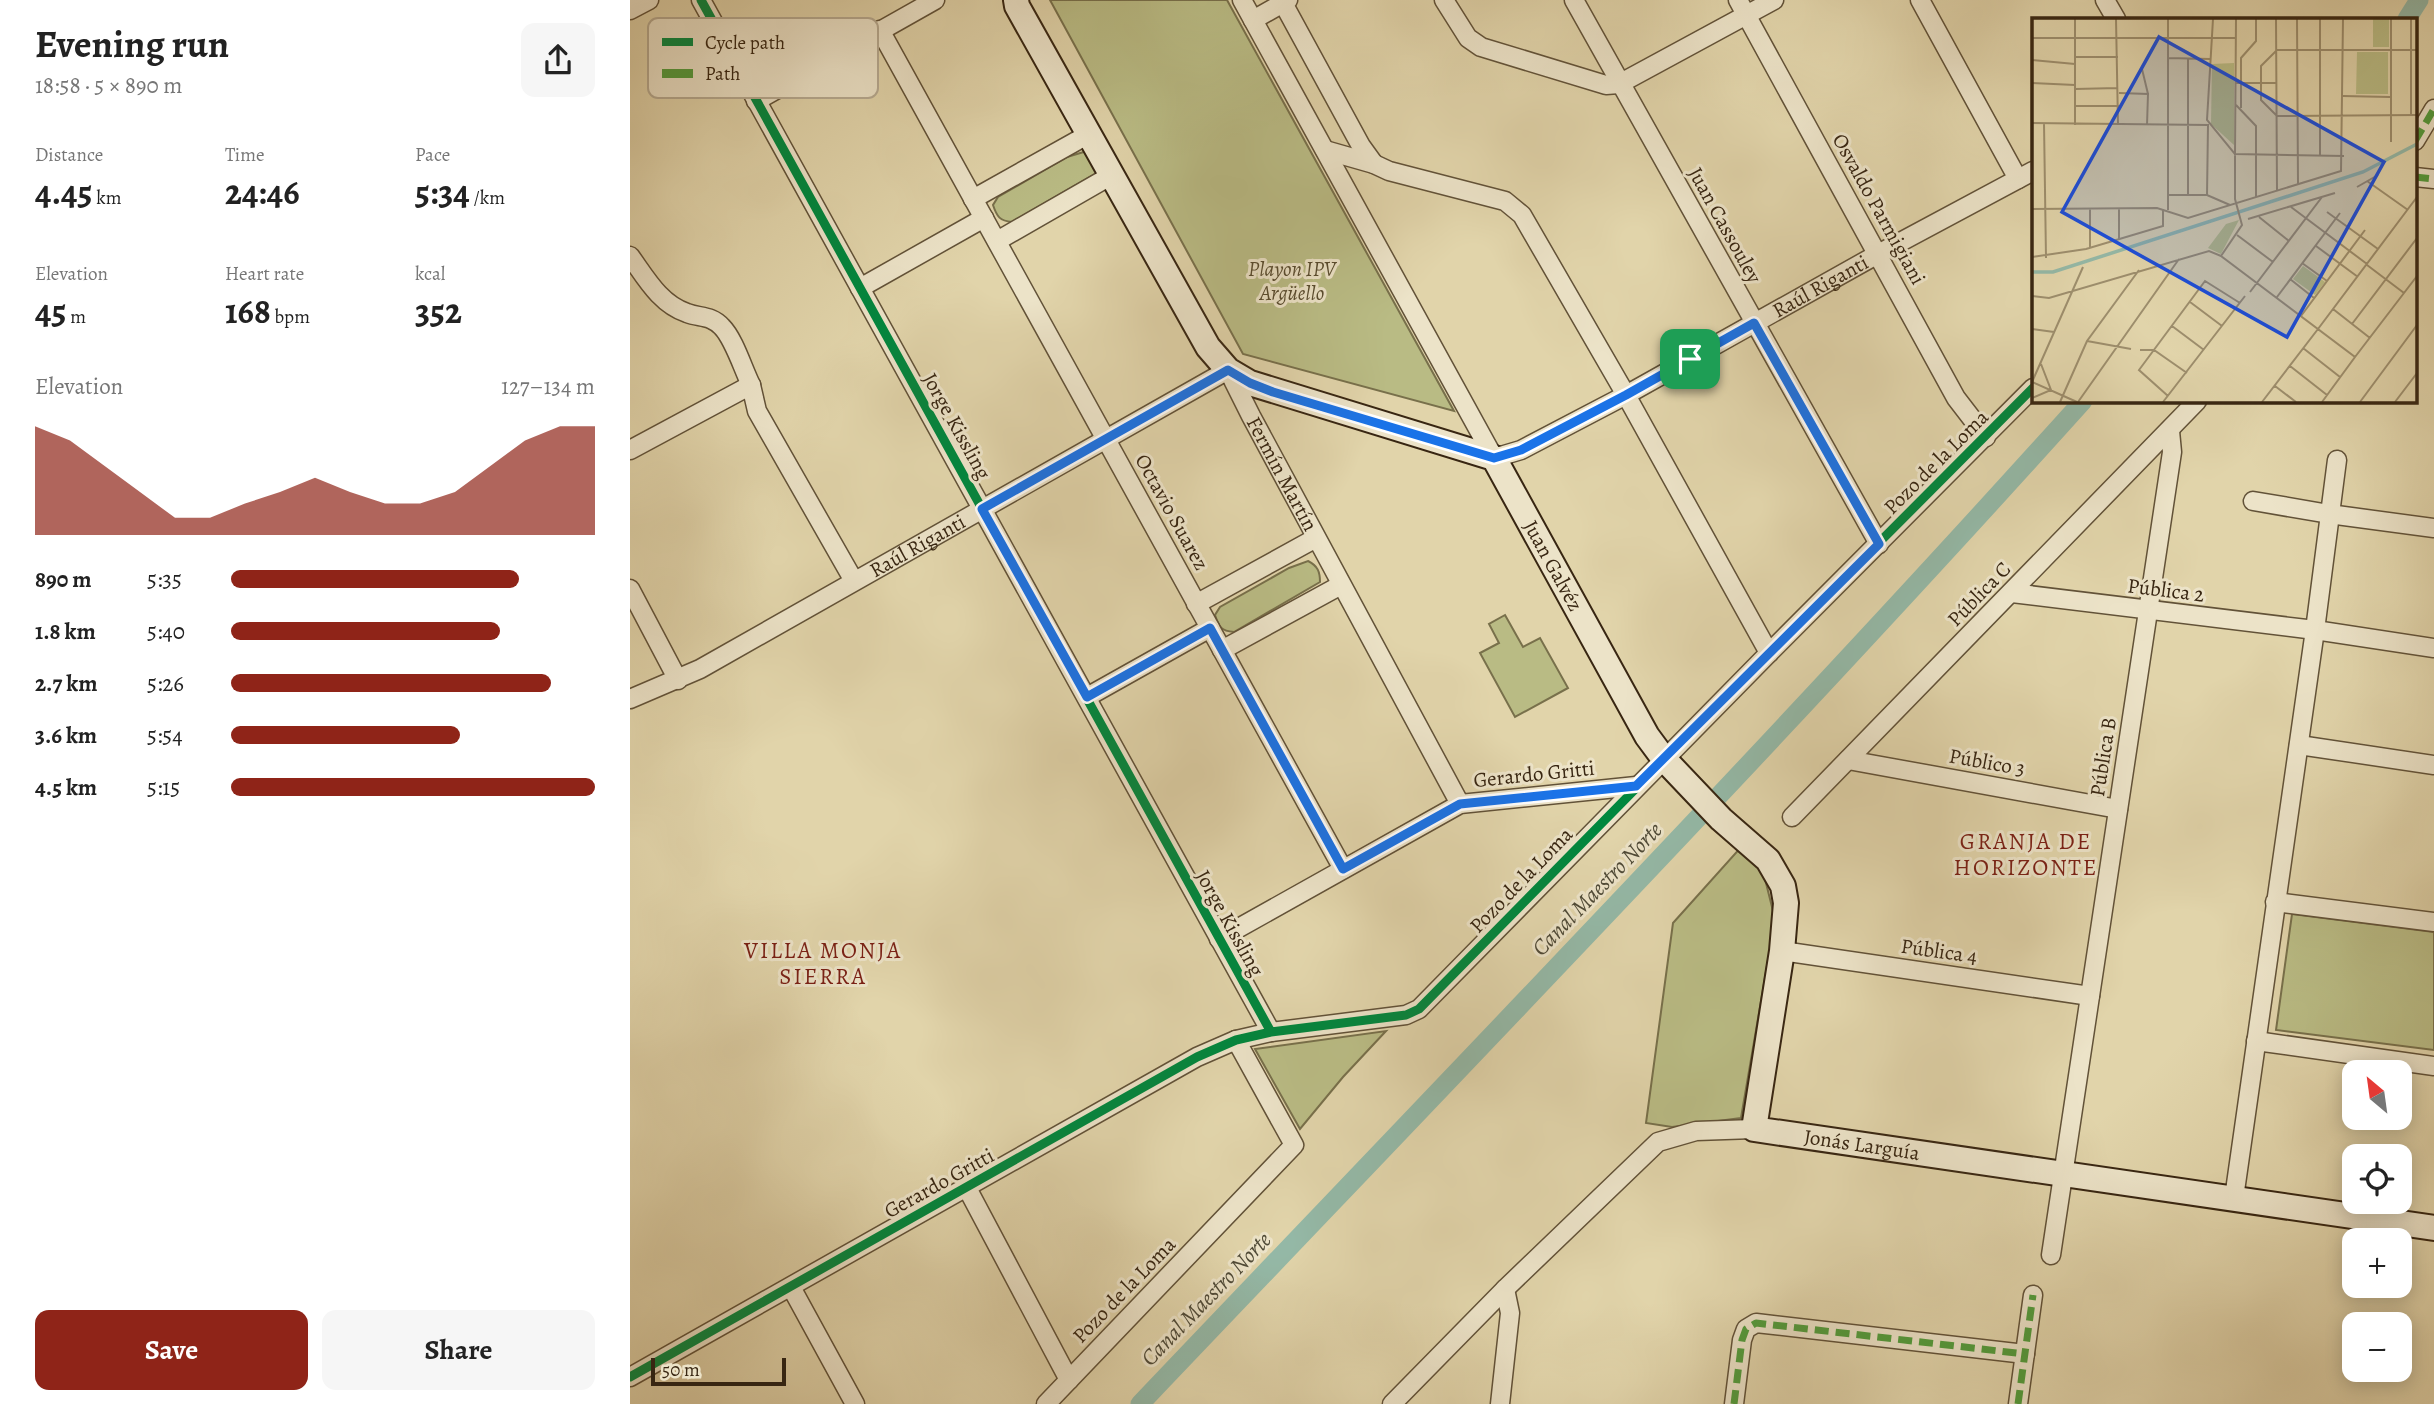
<!DOCTYPE html>
<meta charset="utf-8">
<style>
:root{--surface:#fff;--page:#f6f6f6;--text:#222;--muted:#767676;--accent:#8f2418}
body{margin:0;font-family:Alegreya,serif;background:var(--page);color:var(--text);height:100vh;display:flex;flex-direction:column;font-size:26px;white-space:nowrap}
*{box-sizing:border-box;margin:0}
p{font-size:23px;color:var(--muted)}
.icon{flex:none;width:38px;height:38px;fill:none;stroke:currentColor;stroke-width:2;stroke-linecap:round;stroke-linejoin:round}
.map{position:relative;flex:1;overflow:hidden}
.sheet{display:flex;flex-direction:column;background:var(--surface);width:630px}
.sheet>*{flex:none}
.needle{width:46px;rotate:331deg}
.buttons{position:absolute;left:1712px;top:1060px;display:grid;gap:14px}
.buttons a{display:grid;place-items:center;width:70px;height:70px;border-radius:14px;background:var(--surface);box-shadow:0 4px 18px #0003;font-size:35px}
.scale{position:absolute;left:21px;bottom:18px;width:135px;box-sizing:border-box;padding-left:7px;border:4px solid #382612;border-top:0;font-size:19px;line-height:24px;white-space:nowrap;color:#382612;-webkit-text-stroke:5px #ece3c8;paint-order:stroke}
.pin{position:absolute;display:grid;place-items:center;width:60px;height:60px;color:#fff;margin:-30px;border-radius:14px;box-shadow:0 4px 10px #0006}
.round{display:grid;place-items:center;flex:none;width:74px;height:74px;border-radius:14px;background:var(--page)}
.headline{display:flex;align-items:center;justify-content:space-between;height:119px;padding:0 35px}
h1{font-size:38px;font-weight:700;line-height:52px}
.figures{display:grid;grid-template-columns:repeat(3,1fr);gap:10px;height:119px;padding:7px 35px}
.figures div{display:grid;align-content:center}
.figures b{font-size:35px;font-weight:700}
.figures small{font-size:19px;font-weight:400}
.figures p{font-size:19px}
.chart{height:196px;padding:14px 35px}
.chart p{display:flex;justify-content:space-between}
.chart svg{width:100%;height:126px;margin-top:7px;fill:var(--accent);opacity:.7}
.cta{display:flex;gap:14px;margin-top:auto;padding:14px 35px}
.cta a{flex:1;height:80px;border-radius:14px;background:var(--accent);color:#fff;font-size:28px;font-weight:700;line-height:80px;text-align:center}
.cta a+a{background:var(--page);color:var(--text)}
ul{padding:0 35px;list-style:none;font-size:23px}
li{display:grid;grid-template-columns:112px 84px 1fr;align-items:center;height:52px}
li i{height:18px;border-radius:9px;background:var(--accent)}
main{display:flex;flex:1;min-height:0}
.map>svg:first-child{display:block}
</style>
<main>
<section class="sheet">
<div class="headline"><div><h1>Evening run</h1><p>18:58 · 5 × 890 m</p></div><a class="round"><svg class="icon" aria-label="share" viewBox="0 0 24 24"><path d="M12 15V3M7 8l5-5 5 5M5 13v7h14v-7"/></svg></a></div>
<div class="figures">
<div><p>Distance</p><b>4.45<small> km</small></b></div>
<div><p>Time</p><b>24:46</b></div>
<div><p>Pace</p><b>5:34<small> /km</small></b></div>
</div>
<div class="figures">
<div><p>Elevation</p><b>45<small> m</small></b></div>
<div><p>Heart rate</p><b>168<small> bpm</small></b></div>
<div><p>kcal</p><b>352</b></div>
</div>
<div class="chart"><p><span>Elevation</span>127–134 m</p>
<svg viewBox="0 0 160 44" preserveAspectRatio="none"><path d="M0 44V6L10 11L20 20L30 29L40 38L50 38L60 33L70 29L80 24L90 29L100 33L110 33L120 29L130 20L140 11L150 6L160 6V44z"/></svg>
</div>
<ul>
<li><b>890 m</b>5:35<i style="width:79%"></i></li>
<li><b>1.8 km</b>5:40<i style="width:74%"></i></li>
<li><b>2.7 km</b>5:26<i style="width:88%"></i></li>
<li><b>3.6 km</b>5:54<i style="width:63%"></i></li>
<li><b>4.5 km</b>5:15<i style="width:100%"></i></li>
</ul>
<div class="cta"><a>Save</a><a>Share</a></div>
</section>
<div class="map">
<svg width="1804" height="1404" viewBox="0 0 1804 1404">
<rect width="100%" height="100%" fill="#e1d4aa"/>
<filter id="stains"><feTurbulence type="fractalNoise" baseFrequency=".00286" numOctaves="4"/><feColorMatrix values="0 0 0 0 .2 0 0 0 0 .09 0 0 0 0 .02 0 0 0 .5 -.17"/></filter>
<radialGradient id="worn" r=".72"><stop offset=".6" stop-color="#630" stop-opacity="0"/><stop offset="1" stop-color="#630" stop-opacity=".3"/></radialGradient>
<path fill="#b9bb84" stroke="#78704b" stroke-width="2" d="M420 0H597L824 411 613 354Z
M457 151 468 172 382 222C370 221 367 217 363 205L368 197 437 157Z
M678 561C688 566 690 572 690 582L604 632C591 631 589 627 585 615L590 607 659 568Z
M875 615 893 647 910 638 938 688 885 717 850 653 869 643 859 624Z
M1112 846 1134 875 1145 919 1111 1118 1042 1127 1016 1123 1043 923Z
M1662 914 1804 932V1050L1646 1030Z
M756 1031 713 1077 670 1129 625 1049Z"/>
<g fill="none" stroke-linecap="round" stroke-linejoin="round">
<path stroke="#94b8a6" stroke-width="19" d="M1777 19 1789 0
M510 1404C826 1072 1146 742 1453 401"/>
<defs>
<g id="minor">
<path d="M71 0 641 1032"/>
<path id="s1" d="M612 0 864 458 891 450 996 395 1248 254 1403 171"/>
<path d="M658 0 653 3 731 146 744 164"/>
<path d="M814 0 838 38 851 47 976 85 989 84 1144 0"/>
<path d="M944 0 1249 544"/>
<path d="M1108 0 1326 398 1356 437"/>
<path d="M1290 0 1388 179"/>
<path d="M1475 0 1486 19"/>
<path d="M0 10 19 0"/>
<path d="M623 20 653 3 651 0"/>
<path d="M250 30 713 869"/>
<path d="M126 101 305 0"/>
<path d="M1785 141 1804 109"/>
<path d="M695 150 744 164 759 171 875 201 892 215 996 395 1139 653"/>
<path d="M1785 177 1804 179"/>
<path d="M343 199 459 134"/>
<path d="M367 241 482 175"/>
<path d="M0 256C16 278 30 304 57 313 70 318 81 315 92 327 104 339 113 369 121 385"/>
<path d="M230 288 354 218"/>
<path d="M0 450 121 385 127 411 224 581"/>
<path d="M1623 501 1699 514 1804 528"/>
<path d="M0 589 48 680"/>
<path d="M1382 593 1685 630 1804 648"/>
<path d="M566 604 686 538"/>
<path d="M592 650 711 585"/>
<path d="M457 697 580 628"/>
<path id="s2" d="M0 699 70 669 598 370 621 416 830 804"/>
<path d="M1669 745 1804 765"/>
<path d="M1218 760 1488 809"/>
<path d="M1162 817 1567 401"/>
<path d="M1645 902 1804 922"/>
<path d="M589 939 830 804 1006 786"/>
<path d="M1152 951 1460 996"/>
<path d="M1626 1041 1804 1066"/>
<path d="M337 1188 439 1380"/>
<path d="M1604 1198 1685 630 1707 460"/>
<path d="M1421 1255 1542 452 1540 431"/>
<path d="M161 1287 225 1404"/>
<path d="M0 1377 567 1057 606 1040 641 1032 776 1015 789 1009 1139 653 1403 388"/>
<path d="M416 1404 664 1145 606 1040"/>
<path d="M762 1404 875 1289 1028 1142 1066 1131 1124 1129"/>
<path d="M870 1404 880 1313 875 1289"/>
<path d="M1104 1404 1112 1340 1116 1329 1126 1323 1395 1354"/>
<path d="M1388 1404 1403 1295"/>
</g>
<g id="secondary">
<path id="s3" d="M386 0 387 6 578 347 598 370 620 383 864 458 1017 736 1034 759 1091 819 1138 860 1153 886 1156 903 1152 951 1124 1129 1804 1228"/>
</g>
</defs>
<use href="#minor" stroke="#625238" stroke-width="21"/>
<use href="#secondary" stroke="#382612" stroke-width="28"/>
<use href="#minor" stroke="#ece3c8" stroke-width="18"/>
<use href="#secondary" stroke="#ece3c8" stroke-width="24"/>
<path stroke="#529c3c" stroke-width="7" stroke-dasharray="14 7" stroke-linecap="butt" d="M1785 141 1804 109
M1785 177 1804 179
M1104 1404 1112 1340 1116 1329 1126 1323 1395 1354
M1388 1404 1403 1295"/>
<defs>
<path id="cycleway" d="M71 0 641 1032
M0 1377 567 1057 606 1040 641 1032 776 1015 789 1009 1139 653 1403 388"/>
</defs>
<use href="#cycleway" stroke="#ece3c8" stroke-width="13"/>
<use href="#cycleway" stroke="#00873e" stroke-width="9"/>
</g>
<g fill="none" stroke-linecap="round" stroke-linejoin="round">
<defs>
<path id="route" d="M1124 323 1249 544 1006 786 830 804 713 869 580 628 457 697 352 509 598 370 620 383 643 392 864 458 891 450 996 395Z"/>
</defs>
<use href="#route" stroke="#fff" stroke-width="14"/>
<use href="#route" stroke="#1a73e8" stroke-width="9"/>
</g>
<g text-anchor="middle" dominant-baseline="central" stroke-width="6" stroke-linejoin="round" paint-order="stroke">
<g font-size="21" fill="#382612" stroke="#ece3c8">
<text transform="translate(1249 209) rotate(61)">Osvaldo Parmigiani</text>
<text transform="translate(1095 225) rotate(61)">Juan Cassouley</text>
<text stroke="none"><textPath href="#s1" startOffset="892">Raúl Riganti</textPath></text>
<text transform="translate(327 426) rotate(61)">Jorge Kissling</text>
<text transform="translate(1306 462) rotate(-45)">Pozo de la Loma</text>
<text stroke="none"><textPath href="#s2" startOffset="800">Fermín Martín</textPath></text>
<text transform="translate(542 512) rotate(61)">Octavio Suarez</text>
<text stroke="none"><textPath href="#s2" startOffset="326">Raúl Riganti</textPath></text>
<text stroke="none"><textPath href="#s3" startOffset="831">Juan Galvéz</textPath></text>
<text transform="translate(1536 590) rotate(7)">Pública 2</text>
<text transform="translate(1349 594) rotate(-46)">Pública C</text>
<text transform="translate(1473 757) rotate(-81)">Pública B</text>
<text transform="translate(1357 762) rotate(10)">Público 3</text>
<text transform="translate(904 774) rotate(-6)">Gerardo Gritti</text>
<text transform="translate(891 880) rotate(-46)">Pozo de la Loma</text>
<text transform="translate(600 923) rotate(61)">Jorge Kissling</text>
<text transform="translate(1309 951) rotate(8)">Pública 4</text>
<text stroke="none"><textPath href="#s3" startOffset="1584">Jonás Larguía</textPath></text>
<text transform="translate(309 1183) rotate(-29)">Gerardo Gritti</text>
<text transform="translate(494 1290) rotate(-46)">Pozo de la Loma</text>
</g>
<g font-size="21" font-style="italic" fill="#584b2e" stroke="#ece3c8">
<text x="662" y="269">Playon IPV<tspan x="662" dy="24">Argüello</tspan></text>
</g>
<g font-size="23" letter-spacing="2" fill="#7a1f14" stroke="#ece3c8">
<text x="1396" y="841">GRANJA DE<tspan x="1396" dy="26">HORIZONTE</tspan></text>
<text x="193" y="950">VILLA MONJA<tspan x="193" dy="26">SIERRA</tspan></text>
</g>
<g font-size="23" font-style="italic" fill="#4f4a37" stroke="#ece3c8">
<text transform="translate(967 889) rotate(-46)">Canal Maestro Norte</text>
<text transform="translate(576 1299) rotate(-46)">Canal Maestro Norte</text>
</g>
</g>
<g transform="translate(1402 18)">
<rect width="385" height="385" fill="#e1d4aa"/>
<path d="M341 1H357V29H341ZM325 34H356V76H324ZM202 45V127L179 106 180 46ZM207 202 189 236 176 230 194 206ZM271 248 293 264 283 277 261 261Z" fill="#b9bb84"/>
<path fill="none" stroke="#94b8a6" stroke-width="3.5" d="M0 254H21L331 154 385 126"/>
<path fill="none" stroke="#9d8e6d" stroke-width="2" d="M43 1V107M84 1 86 107M181 1 175 102 203 136V181L210 207 189 238 323 339 290 384M204 1 203 136 312 138M244 1 245 173M265 1 266 167M379 1V97M0 20H204M385 32H245L229 48V82L245 98 385 97M43 39H86M136 40 178 41M0 42 43 46M110 51 116 76M0 65 43 67M204 65H209V40L224 23V1M43 71 86 70M87 75 116 76 115 107M311 78 358 79M204 87 224 108V179M43 88H87M209 90V65H245M0 105 176 107 175 177M12 105 14 240M359 124V1M288 138V1M335 163 376 192M325 169 346 157M136 177H175L198 187M156 177V40M259 189 335 246M0 191 125 190 156 200 309 153 311 1M136 192V1M295 194 346 231M227 199 257 223M216 201 303 175M205 217 241 244M87 222V191M284 228 326 259M58 230V191M0 239 54 231 131 208V191M270 245 295 263M335 247 372 275M258 261 282 280M218 274 290 179M0 278 17 280 177 233 189 238M245 279 308 195M158 284 190 308M301 291 338 320M269 298 333 212M320 306 385 220M140 308 172 332M0 311 22 314M286 311 385 179M55 323 99 331M271 330 308 359M108 332H122L155 355M323 339 385 258M258 348 295 377M0 364 51 249M0 364 45 384M243 368 264 384M136 378 107 352 173 263 208 285M0 380 19 372 9 346M28 384 55 323 107 252M46 384 147 241M131 384 213 278M230 384 286 311M328 384 385 307M363 384 385 355"/>
<path fill="#1d4ed8" fill-opacity="0.15" stroke="#1d4ed8" stroke-width="3.5" d="M127 19 352 144 255 319 30 194Z"/>
<rect width="385" height="385" fill="none" stroke="#382612" stroke-width="3.5"/>
</g>
<rect x="18" y="18" width="230" height="80" rx="10" fill="#ece3c8" stroke="#b6aa91" stroke-width="2"/>
<rect x="32" y="38" width="31" height="8" fill="#00873e"/>
<rect x="32" y="69" width="31" height="9" fill="#529c3c"/>
<g font-size="19" fill="#382612">
<text x="75" y="49">Cycle path</text>
<text x="75" y="80">Path</text>
</g>
<rect width="100%" height="100%" filter="url(#stains)"/>
<rect width="100%" height="100%" fill="url(#worn)"/>
</svg>
<div class="buttons">
<a><svg class="needle" viewBox="-14 -14 28 28"><path d="M0-13l5 13h-10z" fill="#e53935"/><path d="M0 13l5-13h-10z" fill="#767676"/></svg></a>
<a><svg class="icon" aria-label="locate" viewBox="0 0 24 24"><circle cx="12" cy="12" r="6"/><path d="M12 2v4M12 18v4M2 12h4M18 12h4"/></svg></a>
<a>+</a>
<a>−</a>
</div>
<div class="scale">50 m</div>
<div class="pin" style="left:1060px;top:359px;background:#1e9e55"><svg class="icon" aria-label="arrive" viewBox="0 0 24 24"><path d="M6 21V4h12l-3 4 3 4H6"/></svg></div>
</div>
</main>
